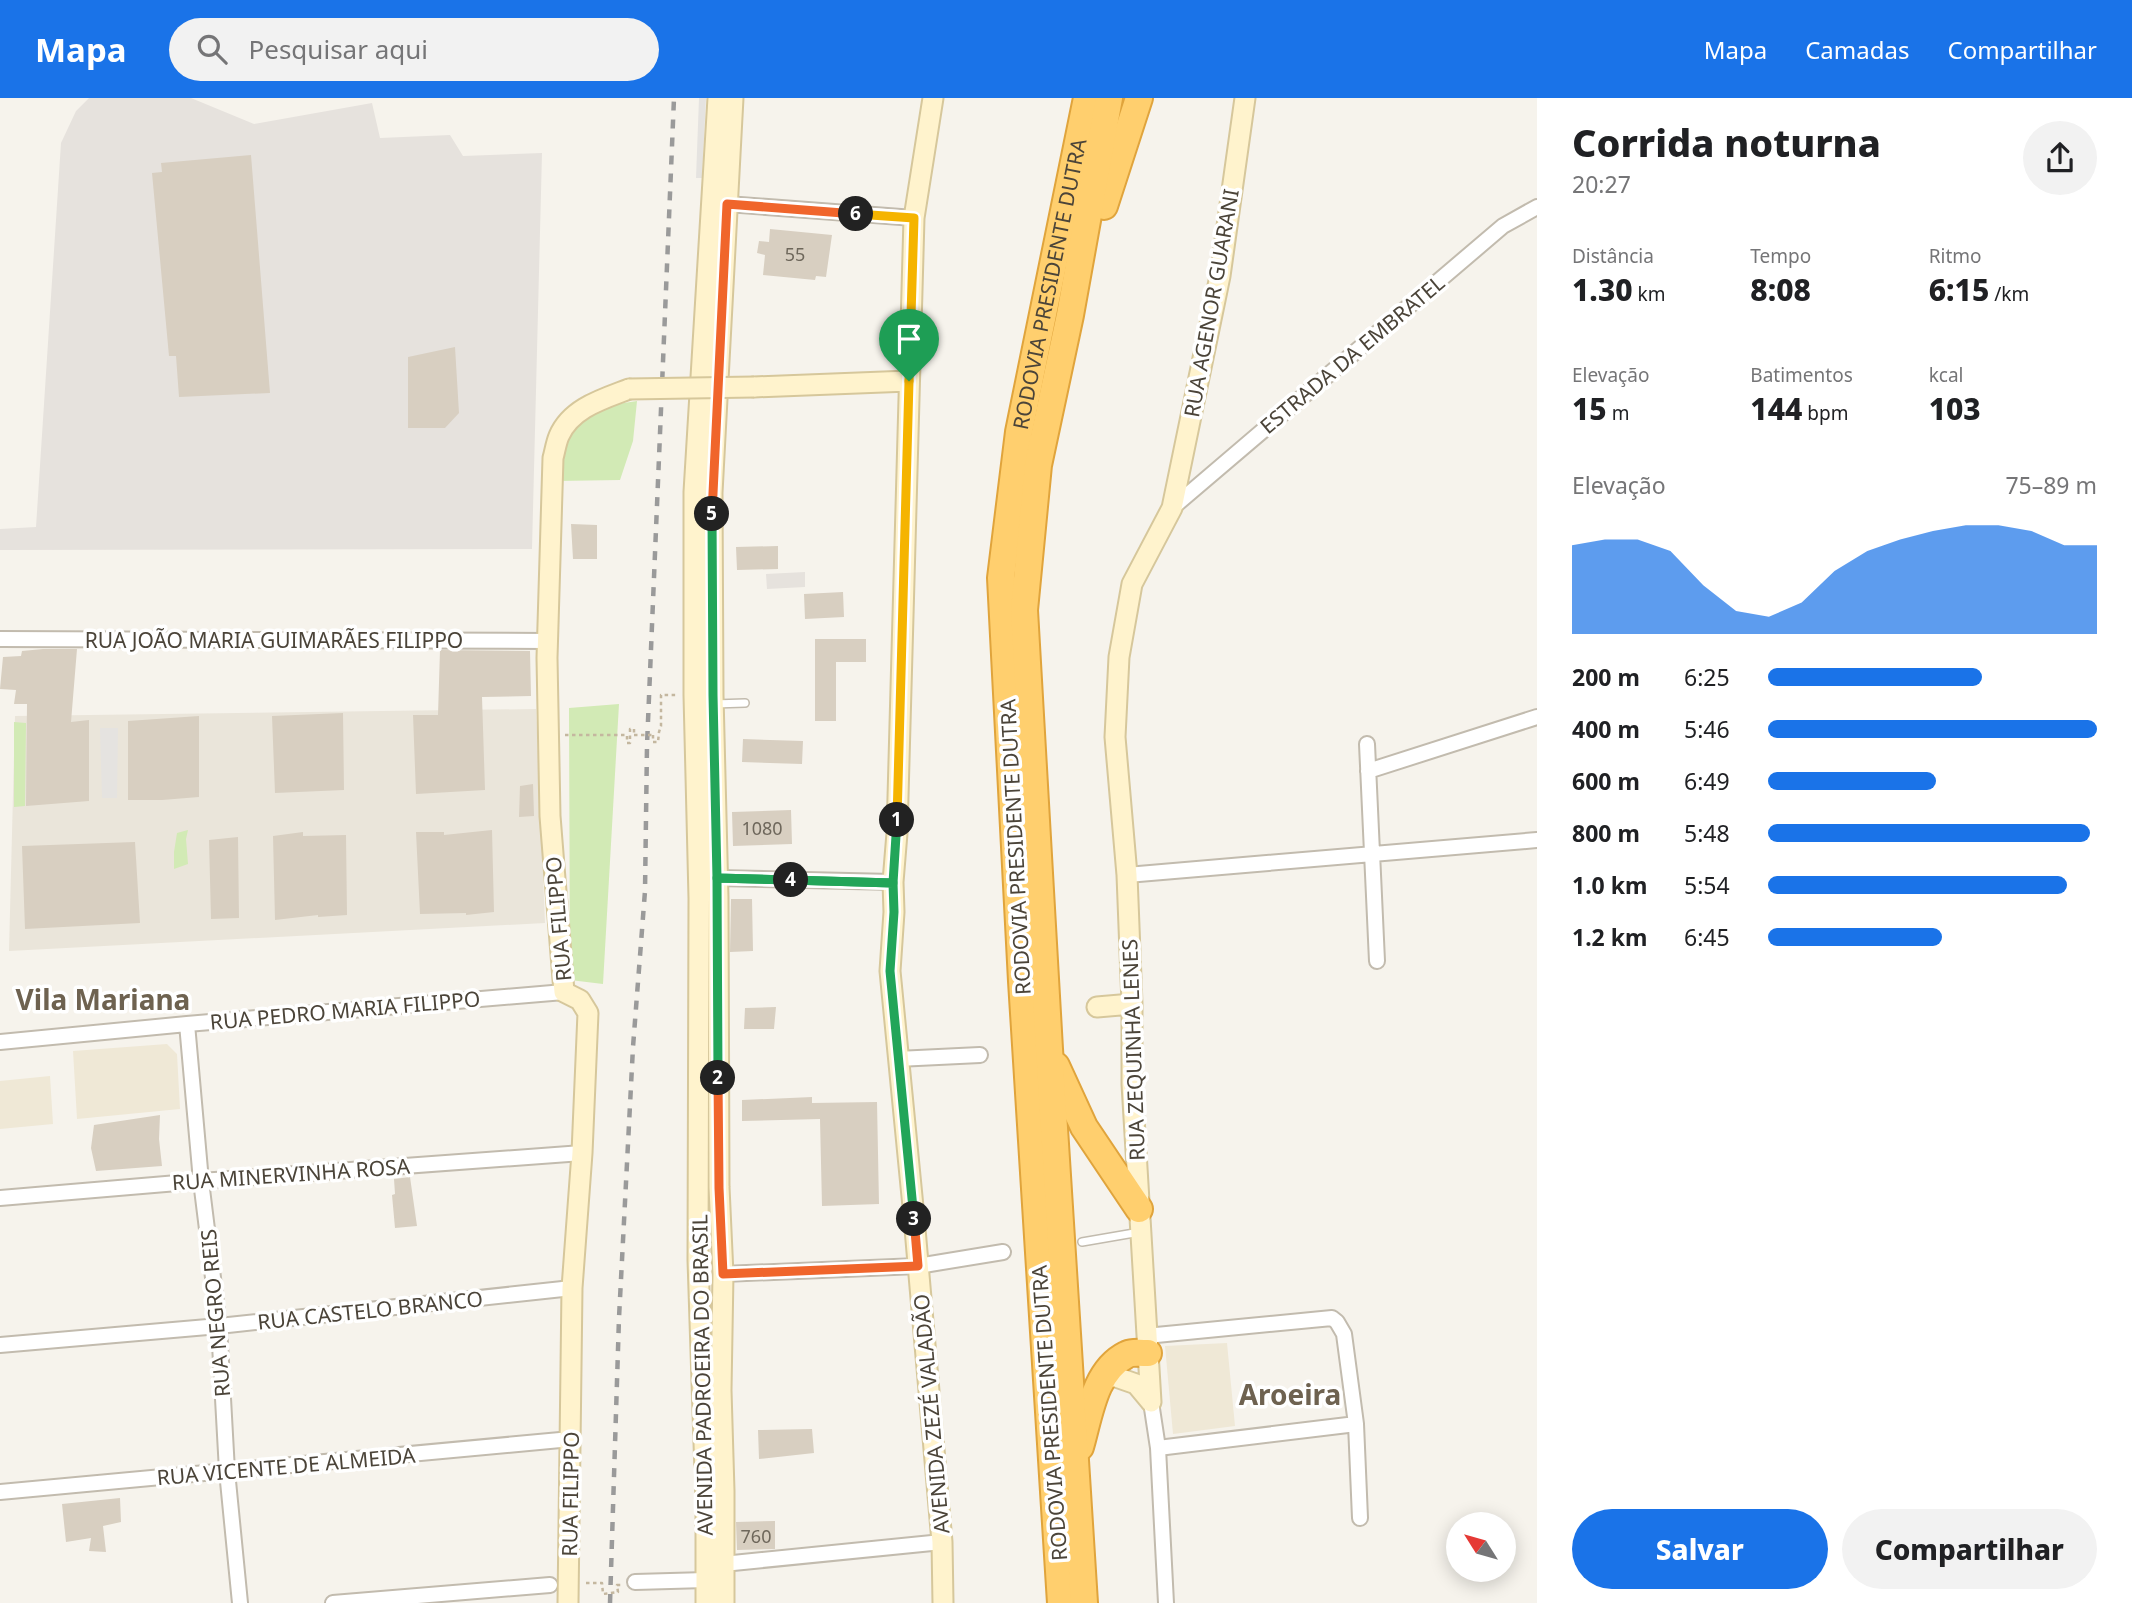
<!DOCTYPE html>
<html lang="pt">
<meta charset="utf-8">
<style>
:root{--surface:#fff;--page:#f2f2f2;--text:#202124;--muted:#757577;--accent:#1a73e8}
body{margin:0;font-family:"Noto Sans",sans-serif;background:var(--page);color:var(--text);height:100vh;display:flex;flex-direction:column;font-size:26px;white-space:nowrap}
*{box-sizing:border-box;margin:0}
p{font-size:23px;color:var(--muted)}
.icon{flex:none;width:38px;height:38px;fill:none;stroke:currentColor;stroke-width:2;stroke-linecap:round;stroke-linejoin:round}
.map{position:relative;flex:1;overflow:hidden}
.panel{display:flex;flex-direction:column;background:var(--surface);width:595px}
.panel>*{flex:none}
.needle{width:46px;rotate:307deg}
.tools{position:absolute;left:1446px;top:1414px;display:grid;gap:14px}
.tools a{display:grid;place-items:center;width:70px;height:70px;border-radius:50%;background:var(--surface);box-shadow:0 4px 18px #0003;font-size:35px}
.pin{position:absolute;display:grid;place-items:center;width:60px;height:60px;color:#fff;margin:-72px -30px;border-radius:50% 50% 50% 0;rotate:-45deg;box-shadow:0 0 7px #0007}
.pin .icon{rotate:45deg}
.km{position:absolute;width:35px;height:35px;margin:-18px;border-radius:50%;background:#222;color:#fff;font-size:19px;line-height:35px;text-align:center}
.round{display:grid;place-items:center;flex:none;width:74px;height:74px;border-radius:37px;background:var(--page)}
.head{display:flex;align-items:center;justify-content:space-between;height:119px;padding:0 35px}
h1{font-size:38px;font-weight:800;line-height:52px}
.figures{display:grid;grid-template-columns:repeat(3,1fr);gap:10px;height:119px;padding:7px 35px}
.figures div{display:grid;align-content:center}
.figures b{font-size:30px;font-weight:800}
.figures small{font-size:19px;font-weight:400}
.figures p{font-size:19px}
.chart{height:196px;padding:14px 35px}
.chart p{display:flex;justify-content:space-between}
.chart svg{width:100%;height:126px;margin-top:7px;fill:var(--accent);opacity:.7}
.button{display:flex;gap:14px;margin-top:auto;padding:14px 35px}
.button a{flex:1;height:80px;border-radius:42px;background:var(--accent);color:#fff;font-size:28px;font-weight:800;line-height:80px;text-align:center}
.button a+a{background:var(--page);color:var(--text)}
ul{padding:0 35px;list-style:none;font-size:23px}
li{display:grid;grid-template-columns:112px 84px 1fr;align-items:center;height:52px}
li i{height:18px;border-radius:9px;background:var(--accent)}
header{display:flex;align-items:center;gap:42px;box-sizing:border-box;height:98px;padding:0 35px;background:var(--accent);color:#fff}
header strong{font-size:33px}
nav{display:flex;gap:38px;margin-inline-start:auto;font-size:24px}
.search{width:490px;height:63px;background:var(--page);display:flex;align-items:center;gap:18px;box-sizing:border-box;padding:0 24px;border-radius:38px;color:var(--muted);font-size:26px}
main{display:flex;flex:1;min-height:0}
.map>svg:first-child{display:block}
</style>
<header>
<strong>Mapa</strong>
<div class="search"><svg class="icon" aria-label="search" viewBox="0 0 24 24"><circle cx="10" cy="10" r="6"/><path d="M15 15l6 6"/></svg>Pesquisar aqui</div>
<nav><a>Mapa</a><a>Camadas</a><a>Compartilhar</a></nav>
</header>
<main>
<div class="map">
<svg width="1537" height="1505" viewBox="0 0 1537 1505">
<rect width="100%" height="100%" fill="#f6f3ec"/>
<path fill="#eae5da" d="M536 611 545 825 9 853 15 618Z"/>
<path fill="#e6e2dd" d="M89 0H191L254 26 372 5 380 40 450 37 463 58 542 55 532 451 0 452V431L36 429 61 45 76 13Z
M805 474V489L767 491 766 476Z"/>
<path fill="#efe8d6" d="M167 946 177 956 180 1011 77 1021 73 953Z
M50 978 53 1026 0 1031V983Z
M1227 1245 1235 1328 1173 1336 1165 1248Z"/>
<path fill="#d2eab5" d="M637 303 633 343 620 382 557 383 564 337 591 310Z
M619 606 603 886 570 882 569 610Z
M14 624 26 625 25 708 14 709Z
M188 732 186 741 188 766 174 771V754L177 735Z"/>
<path fill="#e5e3e0" d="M699 0H706L702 80H696Z
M100 630H118L117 700H102Z"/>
<path fill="#d8cfc1" d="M251 57 270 295 179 299 176 258H169L152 75 162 74 161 65Z
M770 131 832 137 826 179 816 178 815 182 763 177 765 157 757 155 759 143 769 144Z
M455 249 459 315 445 330H408V259Z
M571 426 597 427V461H573Z
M778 448V471L737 472 736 449Z
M843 494 844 519 805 521 804 496Z
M815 541H866V564H836V623H815Z
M43 551H77L71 624 89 622V703L26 708 27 606H14L16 592 0 591 3 559 21 558 22 553Z
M440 552 530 553 531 598 482 599 485 692 416 696 413 617H438Z
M343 615 344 692 275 695 272 618Z
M199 618V699L162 702H128V623Z
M743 641 803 643 802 666 742 664Z
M533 686 534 718 519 719 520 688Z
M791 712 792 746 733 748 732 714Z
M492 732 494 814 466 817V815L420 816 416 734H444V737Z
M303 734V738L346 737 347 817 318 819V817L275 822 273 738Z
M238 739 239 820 211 821 209 742Z
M135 744 140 825 25 831 22 748Z
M731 801H752L753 853 730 854Z
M776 909 774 931H744L745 910Z
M812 999V1005L877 1004 879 1106 822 1108 820 1021 742 1023V1002Z
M160 1017 159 1041 162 1068 96 1073 91 1050 94 1027Z
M410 1079 417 1128 395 1130 392 1097 395 1096 394 1081Z
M812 1331 814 1355 759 1361 758 1332Z
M120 1400 121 1424 103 1428 106 1454 89 1453 91 1440 66 1444 62 1406Z
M775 1423V1451L737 1452 736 1424Z"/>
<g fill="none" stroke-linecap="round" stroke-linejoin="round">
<defs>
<path id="lane" d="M714 606 745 605
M1082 1144 1140 1134"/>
<path id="street" d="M727 106 914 120
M1172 410 1503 128 1537 109
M0 541 547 543
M1367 646 1377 863
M1368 673 1537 619
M1127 777 1537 742
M717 780 893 784
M187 926 201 1083 219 1228 227 1373 240 1505
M0 944 187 926 564 894
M897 961 980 957
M0 1100 201 1083 582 1055
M723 1176 918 1168 1003 1154
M1146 1238 1332 1220 1337 1224 1344 1236 1356 1326 1360 1420
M0 1247 219 1228 572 1190
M1151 1304 1158 1350 1166 1505
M1158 1350 1356 1326
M0 1394 571 1341
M723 1466 942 1444
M635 1484 706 1482
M333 1505 550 1487"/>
<path id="secondary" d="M933 0 914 120 897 735 893 784 894 814 890 873 914 1119 942 1444 943 1505
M754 289 909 283
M1097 909 1132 906
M1100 1284 1113 1278 1136 1286 1151 1304
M1151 1304 1132 986V906L1127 777 1115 639 1119 559 1132 486 1172 410 1220 178 1245 0
M568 1505 572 1190 582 1055 588 915 580 902 564 894 550 718 547 560 553 360C555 353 556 345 559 338 571 310 603 301 629 291
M706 1505V1405L698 1162 699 800 694 597V394L718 0
M724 1505V1393L721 1292 723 1176 719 1089 718 800 713 597 712 395 733 0"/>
<g id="highway">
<path d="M1104 108 1139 0"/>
<path d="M1056 968 1084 1029 1139 1111"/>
<path d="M1080 1349C1089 1319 1094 1273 1126 1257 1131 1254 1141 1255 1148 1255"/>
<path id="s1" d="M1061 1505 1022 883 1001 480 1019 334 1087 0"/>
<path d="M1084 1505 1049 951 1024 512 1038 367 1070 217 1109 0"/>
</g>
</defs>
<use href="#lane" stroke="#c2bbae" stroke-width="10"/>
<use href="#street" stroke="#c2bbae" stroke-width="18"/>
<use href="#secondary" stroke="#d6c79b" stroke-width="23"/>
<use href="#highway" stroke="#e0a43c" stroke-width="30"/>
<path stroke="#c4b79f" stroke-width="2.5" stroke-dasharray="3.5 3.5" stroke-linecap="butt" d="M565 637H627V645H630V631H634V637
M653 637V644H658L659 634 661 628V597H677
M586 1485H602L603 1496 618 1494 617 1487H621"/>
<use href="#lane" stroke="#fff" stroke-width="7"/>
<use href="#street" stroke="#fff" stroke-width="14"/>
<use href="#secondary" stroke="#fff3cd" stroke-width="19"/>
<use href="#highway" stroke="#ffcf6e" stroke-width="26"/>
<path stroke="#9a9a9a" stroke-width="4.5" stroke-dasharray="9 9" stroke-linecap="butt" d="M610 1505 619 1220 633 949 645 793 647 647 674 0"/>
<defs>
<path id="secondary-bridge" d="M629 291 754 289"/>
</defs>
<use href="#secondary-bridge" stroke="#d6c79b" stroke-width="23" stroke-linecap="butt"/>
<path stroke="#c4b79f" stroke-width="2.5" stroke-dasharray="3.5 3.5" stroke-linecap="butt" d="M634 637H653"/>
<use href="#secondary-bridge" stroke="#fff3cd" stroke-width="19"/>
</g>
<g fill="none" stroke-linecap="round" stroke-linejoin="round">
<defs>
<path id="split-1" d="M897 722 909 283"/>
<path id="split-2" d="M718 980 717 780 893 785 897 722"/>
<path id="split-3" d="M718 980 719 1090 723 1176 918 1168 914 1121"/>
<path id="split-4" d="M791 782 893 785 894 814 890 873 914 1121"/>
<path id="split-5" d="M712 416 713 597 717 780 791 782"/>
<path id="split-6" d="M712 416 727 106 856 116"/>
<path id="split-7" d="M856 116 914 120 909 283"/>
</defs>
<use href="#split-1" stroke="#fff" stroke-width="14"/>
<use href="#split-2" stroke="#fff" stroke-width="14"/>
<use href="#split-3" stroke="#fff" stroke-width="14"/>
<use href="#split-4" stroke="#fff" stroke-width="14"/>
<use href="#split-5" stroke="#fff" stroke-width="14"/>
<use href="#split-6" stroke="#fff" stroke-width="14"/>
<use href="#split-7" stroke="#fff" stroke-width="14"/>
<use href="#split-1" stroke="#f5b400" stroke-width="9"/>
<use href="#split-2" stroke="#22a559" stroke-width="9"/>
<use href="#split-3" stroke="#f0652b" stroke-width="9"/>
<use href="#split-4" stroke="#22a559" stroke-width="9"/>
<use href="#split-5" stroke="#22a559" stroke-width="9"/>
<use href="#split-6" stroke="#f0652b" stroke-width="9"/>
<use href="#split-7" stroke="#f5b400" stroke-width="9"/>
</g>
<g text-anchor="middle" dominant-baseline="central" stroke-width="7" stroke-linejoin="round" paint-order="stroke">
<g font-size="18" fill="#6e675b">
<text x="795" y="156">55</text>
<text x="762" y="730">1080</text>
<text x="756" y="1438">760</text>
</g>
<g font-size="21" fill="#4b4439" stroke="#fff">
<text stroke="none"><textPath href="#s1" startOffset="1325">RODOVIA PRESIDENTE DUTRA</textPath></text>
<text transform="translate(1211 205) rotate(-80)">RUA AGENOR GUARANI</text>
<text transform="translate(1352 256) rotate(-40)">ESTRADA DA EMBRATEL</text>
<text x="274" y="542">RUA JOÃO MARIA GUIMARÃES FILIPPO</text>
<text transform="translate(1015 749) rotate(-93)">RODOVIA PRESIDENTE DUTRA</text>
<text transform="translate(558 821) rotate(-95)">RUA FILIPPO</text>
<text transform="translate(345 912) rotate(-5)">RUA PEDRO MARIA FILIPPO</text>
<text transform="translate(1133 952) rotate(-92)">RUA ZEQUINHA LENES</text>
<text transform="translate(291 1076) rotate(-4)">RUA MINERVINHA ROSA</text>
<text transform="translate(370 1212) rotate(-6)">RUA CASTELO BRANCO</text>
<text transform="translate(215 1215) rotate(-95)">RUA NEGRO REIS</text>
<text transform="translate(702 1277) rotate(-91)">AVENIDA PADROEIRA DO BRASIL</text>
<text transform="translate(1049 1315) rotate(-94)">RODOVIA PRESIDENTE DUTRA</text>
<text transform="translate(931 1316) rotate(-95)">AVENIDA ZEZÉ VALADÃO</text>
<text transform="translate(286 1368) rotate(-5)">RUA VICENTE DE ALMEIDA</text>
<text transform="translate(570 1396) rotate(-89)">RUA FILIPPO</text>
</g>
<g font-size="28" font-weight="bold" fill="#6e6250" stroke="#fff">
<text x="103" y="901">Vila Mariana</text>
<text x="1290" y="1296">Aroeira</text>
</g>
</g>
</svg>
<div class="tools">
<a><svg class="needle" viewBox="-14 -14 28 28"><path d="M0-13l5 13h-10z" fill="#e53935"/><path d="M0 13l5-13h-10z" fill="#757577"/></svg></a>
</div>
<div class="pin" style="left:909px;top:283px;background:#1e9e55"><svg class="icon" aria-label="arrive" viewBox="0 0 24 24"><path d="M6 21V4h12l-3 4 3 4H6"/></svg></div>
<b class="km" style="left:897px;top:722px">1</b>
<b class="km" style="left:718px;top:980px">2</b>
<b class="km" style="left:914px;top:1121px">3</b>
<b class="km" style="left:791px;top:782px">4</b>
<b class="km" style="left:712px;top:416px">5</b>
<b class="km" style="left:856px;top:116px">6</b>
</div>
<section class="panel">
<div class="head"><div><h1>Corrida noturna</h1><p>20:27</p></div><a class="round"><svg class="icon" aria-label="share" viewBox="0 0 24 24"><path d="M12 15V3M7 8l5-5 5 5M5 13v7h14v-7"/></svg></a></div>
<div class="figures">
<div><p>Distância</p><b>1.30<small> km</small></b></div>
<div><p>Tempo</p><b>8:08</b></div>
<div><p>Ritmo</p><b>6:15<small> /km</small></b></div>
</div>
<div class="figures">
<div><p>Elevação</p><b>15<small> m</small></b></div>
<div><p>Batimentos</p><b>144<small> bpm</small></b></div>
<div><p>kcal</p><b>103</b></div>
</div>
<div class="chart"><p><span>Elevação</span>75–89 m</p>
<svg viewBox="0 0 160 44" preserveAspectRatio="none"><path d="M0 44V13L10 11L20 11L30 15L40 27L50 36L60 38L70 33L80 22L90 15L100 11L110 8L120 6L130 6L140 8L150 13L160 13V44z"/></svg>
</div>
<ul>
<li><b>200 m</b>6:25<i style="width:65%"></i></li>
<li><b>400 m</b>5:46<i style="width:100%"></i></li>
<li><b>600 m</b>6:49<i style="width:51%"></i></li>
<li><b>800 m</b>5:48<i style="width:98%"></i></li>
<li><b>1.0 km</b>5:54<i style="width:91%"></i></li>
<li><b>1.2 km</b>6:45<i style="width:53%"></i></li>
</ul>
<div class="button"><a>Salvar</a><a>Compartilhar</a></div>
</section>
</main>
